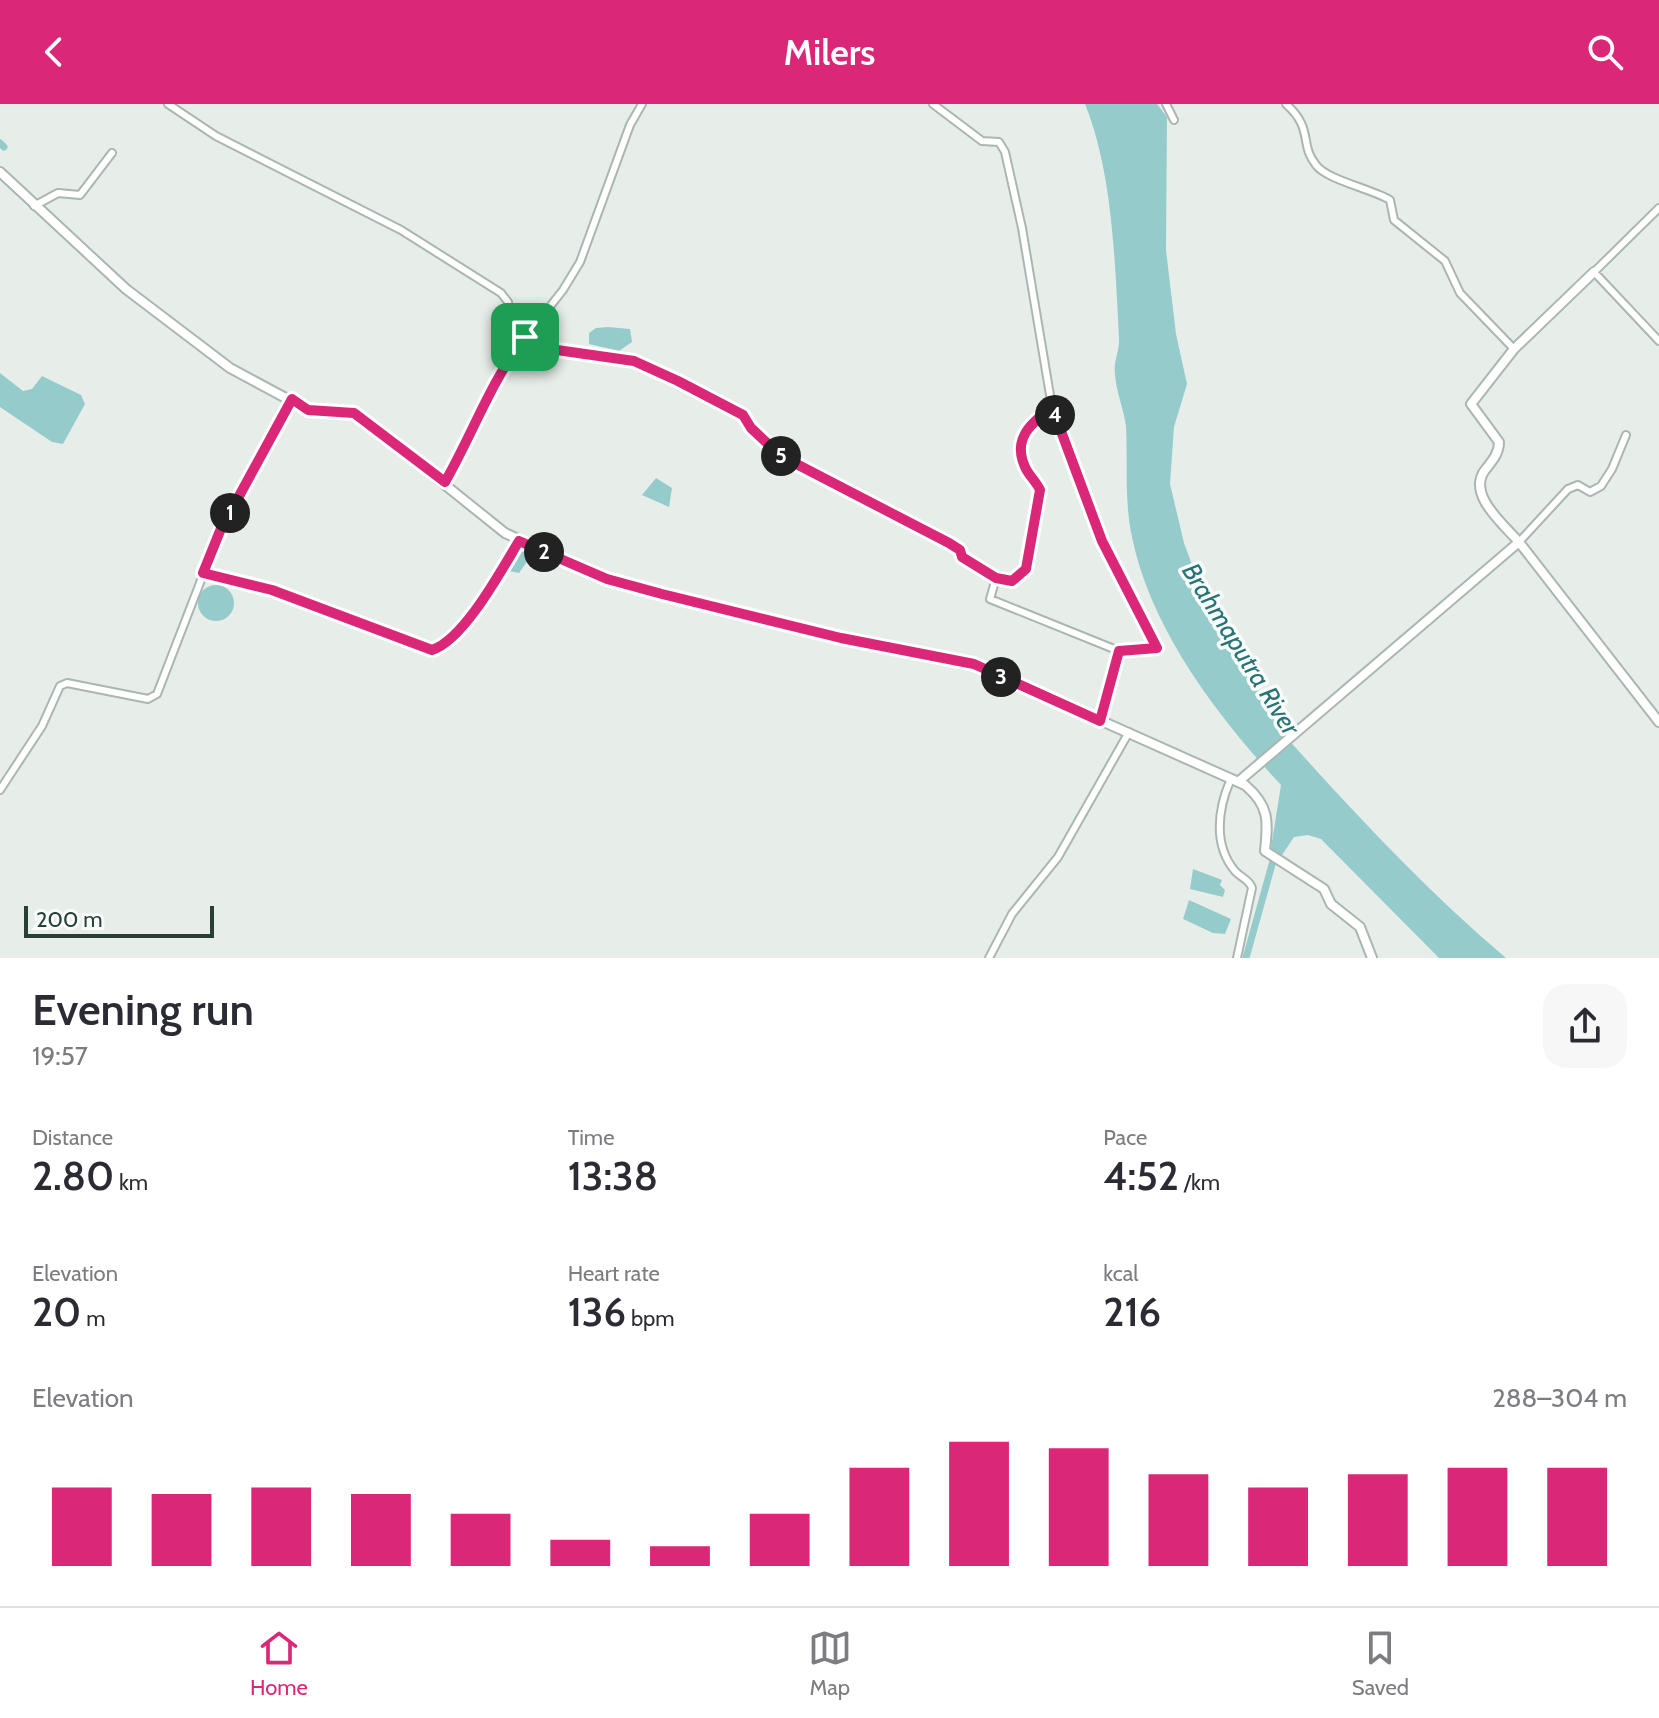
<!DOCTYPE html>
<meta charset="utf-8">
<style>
:root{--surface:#fff;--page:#f7f7f7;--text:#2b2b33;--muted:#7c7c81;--line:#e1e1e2;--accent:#db2777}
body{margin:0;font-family:Cabin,sans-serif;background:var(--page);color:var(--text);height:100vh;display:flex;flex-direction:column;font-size:30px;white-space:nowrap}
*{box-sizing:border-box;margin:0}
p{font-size:26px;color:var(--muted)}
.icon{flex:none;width:44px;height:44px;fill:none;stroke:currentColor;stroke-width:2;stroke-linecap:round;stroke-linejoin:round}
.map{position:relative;height:854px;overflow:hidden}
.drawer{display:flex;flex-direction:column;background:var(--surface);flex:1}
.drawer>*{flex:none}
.scale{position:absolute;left:24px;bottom:20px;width:190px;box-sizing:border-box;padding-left:8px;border:4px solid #273f35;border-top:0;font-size:22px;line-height:28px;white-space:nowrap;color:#273f35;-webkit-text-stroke:6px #f7fbf9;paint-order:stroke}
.pin{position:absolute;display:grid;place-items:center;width:68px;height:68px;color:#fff;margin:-34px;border-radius:16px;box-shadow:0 4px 12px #0006}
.km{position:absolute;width:40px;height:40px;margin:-20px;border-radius:50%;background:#222;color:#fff;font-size:22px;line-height:40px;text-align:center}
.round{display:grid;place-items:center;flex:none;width:84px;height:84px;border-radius:24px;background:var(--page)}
.summary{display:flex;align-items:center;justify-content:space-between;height:136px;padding:0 32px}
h1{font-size:44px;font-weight:600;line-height:60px}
.figures{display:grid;grid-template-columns:repeat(3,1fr);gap:12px;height:136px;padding:8px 32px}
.figures div{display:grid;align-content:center}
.figures b{font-size:40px;font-weight:600}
.figures small{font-size:22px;font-weight:400}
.figures p{font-size:22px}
.chart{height:224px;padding:16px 32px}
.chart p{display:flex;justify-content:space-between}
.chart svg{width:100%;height:144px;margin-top:8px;stroke:var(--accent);stroke-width:6}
header{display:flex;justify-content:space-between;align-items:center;height:104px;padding:0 32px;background:var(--accent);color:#fff;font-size:36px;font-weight:600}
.dock{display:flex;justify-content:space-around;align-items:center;height:112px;border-top:2px solid var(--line);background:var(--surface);font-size:22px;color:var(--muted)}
.dock a{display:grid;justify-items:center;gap:4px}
.dock .current{color:var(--accent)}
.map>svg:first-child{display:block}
</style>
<header><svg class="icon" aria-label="back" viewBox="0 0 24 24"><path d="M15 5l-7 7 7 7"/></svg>Milers<svg class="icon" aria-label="search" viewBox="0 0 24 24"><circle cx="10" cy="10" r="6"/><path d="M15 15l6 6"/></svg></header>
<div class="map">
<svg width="1659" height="854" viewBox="0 0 1659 854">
<rect width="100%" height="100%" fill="#e7eeea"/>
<path fill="#96cbcc" d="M1085 0H1157L1167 13 1166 146 1176 230 1187 280 1174 323 1170 380 1184 439 1218 531 1277 613 1276 622C1349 703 1422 783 1506 854H1439L1321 735 1308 731 1294 733 1282 751 1271 744 1281 681C1218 613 1151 526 1132 433 1124 396 1128 360 1126 323 1124 305 1116 288 1115 270 1113 258 1120 246 1119 234 1115 160 1113 69 1085 0Z
M608 223 630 225 632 238 619 247 589 240V229L596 224Z
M0 269 23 287 32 285 42 272 81 291 85 300 63 340 52 338 0 303Z
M656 374 672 384 669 403 642 391Z
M518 443 529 445 531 452 519 469 505 466Z
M198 499a18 18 0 1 1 36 0a18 18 0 1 1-36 0Z
M1193 765 1222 776 1220 781 1225 786 1223 793 1190 785Z
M1189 796 1231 815 1225 830 1213 829 1183 815Z"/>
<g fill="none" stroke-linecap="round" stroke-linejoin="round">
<path stroke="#96cbcc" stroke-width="7" d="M0 39 4 43
M1246 854 1278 739"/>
<defs>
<path id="minor" d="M168 0 216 32 401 126 501 189 508 198 511 216 525 233 557 246 634 257 678 277 743 311 751 324 781 352 949 439 960 446 962 453 996 474
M933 0 982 37 999 38 1005 48 1022 124 1052 303C1031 320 1012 334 1025 363 1029 372 1036 377 1040 386L1026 465 1016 476 996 474 990 495 1119 547 1100 617
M1166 0 1174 16
M1286 0C1314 25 1299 40 1316 61 1327 76 1372 85 1390 96L1394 116 1445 157 1460 189 1514 245
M34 102 58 89 80 91 112 49
M1659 104 1594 168 1659 237
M1052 303C1082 385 1110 467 1158 540L1152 547H1119
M445 378 507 257 563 186 580 158 630 21 642 0
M1519 438 1568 385 1578 381 1590 388 1601 382 1612 365 1626 331
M203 469 272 486 432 546C464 536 502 465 519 437
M1230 677C1218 705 1213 741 1235 767 1241 774 1249 775 1252 784L1237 854
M0 686 42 622 60 582 67 579 148 595 157 590 220 427 292 295
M989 854 1012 810 1058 753 1129 628"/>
<path id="tertiary" d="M0 68 126 185 230 264 308 306 358 311 505 429 607 475 841 534 974 560 1245 681C1270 702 1268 718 1265 747L1324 785 1331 800 1360 823 1372 854
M1519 438 1659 618
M1238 678 1519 438C1502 419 1467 390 1485 366 1492 357 1499 350 1499 338L1471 300 1514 245 1594 168"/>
</defs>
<use href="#minor" stroke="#aab6b0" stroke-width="10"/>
<use href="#tertiary" stroke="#aab6b0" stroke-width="12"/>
<use href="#minor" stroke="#fff" stroke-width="6"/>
<use href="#tertiary" stroke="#fff" stroke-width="8"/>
</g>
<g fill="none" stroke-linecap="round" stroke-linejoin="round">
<defs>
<path id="route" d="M525 233 557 246 634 257 678 277 743 311 751 324 781 352 949 439 960 446 962 453 996 474 1012 477 1026 465 1040 386C1036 377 1029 372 1025 363 1012 334 1031 320 1052 303L1102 437 1157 544 1119 547 1100 617 974 560 841 534 662 490 607 475 519 437C502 465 464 536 432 546L272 486 203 469 220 427 292 295 308 306 354 309 445 378C473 329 491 277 525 233Z"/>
</defs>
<use href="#route" stroke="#fff" stroke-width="16"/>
<use href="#route" stroke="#db2777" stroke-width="10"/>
</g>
<g text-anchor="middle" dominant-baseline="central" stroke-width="7" stroke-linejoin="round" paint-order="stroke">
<g font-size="26" font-style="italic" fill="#277375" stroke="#f7fbf9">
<text transform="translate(1241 545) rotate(58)">Brahmaputra River</text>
</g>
</g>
</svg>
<div class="scale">200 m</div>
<div class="pin" style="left:525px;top:233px;background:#1e9e55"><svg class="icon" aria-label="arrive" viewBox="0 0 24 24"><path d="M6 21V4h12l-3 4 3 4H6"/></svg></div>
<b class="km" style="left:230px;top:409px">1</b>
<b class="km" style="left:544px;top:448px">2</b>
<b class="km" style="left:1001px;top:573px">3</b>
<b class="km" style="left:1055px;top:311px">4</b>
<b class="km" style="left:781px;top:352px">5</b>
</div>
<section class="drawer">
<div class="summary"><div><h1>Evening run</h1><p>19:57</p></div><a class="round"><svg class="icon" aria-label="share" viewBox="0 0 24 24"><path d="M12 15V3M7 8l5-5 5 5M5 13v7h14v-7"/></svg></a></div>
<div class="figures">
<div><p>Distance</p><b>2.80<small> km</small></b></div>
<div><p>Time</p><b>13:38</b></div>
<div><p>Pace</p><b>4:52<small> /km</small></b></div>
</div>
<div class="figures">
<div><p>Elevation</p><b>20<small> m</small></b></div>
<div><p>Heart rate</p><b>136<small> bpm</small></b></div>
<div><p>kcal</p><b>216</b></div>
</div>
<div class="chart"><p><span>Elevation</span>288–304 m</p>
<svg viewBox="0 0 160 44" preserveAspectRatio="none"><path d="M5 44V20M15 44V22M25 44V20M35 44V22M45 44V28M55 44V36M65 44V38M75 44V28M85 44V14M95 44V6M105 44V8M115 44V16M125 44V20M135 44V16M145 44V14M155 44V14"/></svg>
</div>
</section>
<nav class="dock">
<a class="current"><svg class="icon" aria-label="home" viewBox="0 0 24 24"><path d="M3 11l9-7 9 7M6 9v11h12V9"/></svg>Home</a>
<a><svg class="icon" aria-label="map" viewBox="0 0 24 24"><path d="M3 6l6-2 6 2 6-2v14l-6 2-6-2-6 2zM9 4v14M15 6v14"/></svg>Map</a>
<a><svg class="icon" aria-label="saved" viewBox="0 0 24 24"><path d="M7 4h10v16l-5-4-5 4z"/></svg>Saved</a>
</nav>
